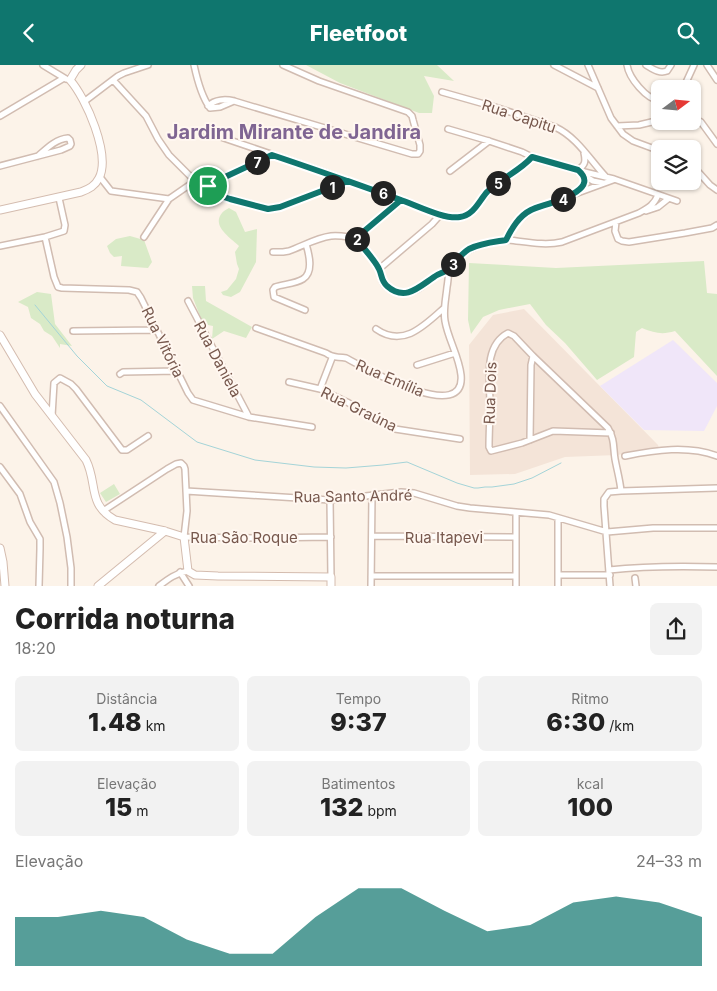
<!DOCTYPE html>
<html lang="pt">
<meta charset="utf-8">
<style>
:root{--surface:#fff;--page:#f2f2f2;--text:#222;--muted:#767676;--accent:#0f766e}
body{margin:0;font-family:Inter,sans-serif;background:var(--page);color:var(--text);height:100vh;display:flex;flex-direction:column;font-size:19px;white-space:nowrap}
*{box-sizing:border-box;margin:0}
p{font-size:16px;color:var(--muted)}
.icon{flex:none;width:28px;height:28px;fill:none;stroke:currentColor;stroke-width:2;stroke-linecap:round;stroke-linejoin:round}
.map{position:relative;height:521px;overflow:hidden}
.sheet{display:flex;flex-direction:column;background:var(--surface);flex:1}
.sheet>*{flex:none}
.needle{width:32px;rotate:74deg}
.fabs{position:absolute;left:651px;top:15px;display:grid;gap:10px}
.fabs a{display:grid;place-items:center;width:50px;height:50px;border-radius:8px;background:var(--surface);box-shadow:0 1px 4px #0004;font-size:25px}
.pin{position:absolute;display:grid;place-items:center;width:42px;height:42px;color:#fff;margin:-21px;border:2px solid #fff;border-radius:50%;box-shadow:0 1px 5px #0007}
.km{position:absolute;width:25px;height:25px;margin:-12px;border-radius:50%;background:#222;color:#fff;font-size:14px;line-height:25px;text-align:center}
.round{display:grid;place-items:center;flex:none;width:52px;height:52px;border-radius:8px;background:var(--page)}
.headline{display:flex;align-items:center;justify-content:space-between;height:85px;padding:0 15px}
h1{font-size:28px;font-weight:800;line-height:38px}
.metrics{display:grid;grid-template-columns:repeat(3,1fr);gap:8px;height:85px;padding:5px 15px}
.metrics div{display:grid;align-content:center;border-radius:8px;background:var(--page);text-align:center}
.metrics b{font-size:25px;font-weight:800}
.metrics small{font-size:14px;font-weight:400}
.metrics p{font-size:14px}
.chart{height:140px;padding:10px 15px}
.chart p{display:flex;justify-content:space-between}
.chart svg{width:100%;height:90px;margin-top:5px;fill:var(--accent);opacity:.7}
header{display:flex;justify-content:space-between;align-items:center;height:65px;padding:0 15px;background:var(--accent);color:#fff;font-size:22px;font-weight:800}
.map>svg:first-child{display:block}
</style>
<header><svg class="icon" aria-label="back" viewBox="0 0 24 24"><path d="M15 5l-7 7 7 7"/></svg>Fleetfoot<svg class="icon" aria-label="search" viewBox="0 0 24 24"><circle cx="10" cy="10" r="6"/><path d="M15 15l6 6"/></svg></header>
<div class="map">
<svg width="717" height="521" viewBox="0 0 717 521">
<rect width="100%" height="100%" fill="#fcf3e9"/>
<path fill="#f4e4d8" d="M524 244 658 380 659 383 617 390 565 392 515 409 470 410 469 280 493 250Z"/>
<path fill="#f0e6f9" d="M673 275 717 318V341L704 366 644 365 600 321Z"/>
<path fill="#d9eac7" d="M306 0H437L454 16 424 11 434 31 432 48H419L340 18Z
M229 143 236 147 245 167 257 164 256 197 240 227 231 232 223 230 221 227 227 225 236 214 239 204 237 199 235 187 239 181C231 173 211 161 222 148 223 146 226 145 229 143Z
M130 171 144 175 152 197 148 203 121 201 122 191 114 192 110 188 107 181 116 174Z
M704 196 707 228 717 229V311L675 266C662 270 655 268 642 263L636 267 634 292 597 315 565 278 546 260 530 239 499 245 483 252 471 269 468 255 469 198 556 203Z
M192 221H205L206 236 252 262 246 273 224 266 212 274 213 261 203 259 193 233Z
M37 227 51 229 55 259 72 281 60 279V283L52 271 44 266 40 259 31 253 28 242 18 237Z
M114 419 120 429 106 437 100 428Z"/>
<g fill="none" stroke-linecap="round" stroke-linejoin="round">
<path stroke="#a4d4d8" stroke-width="1" d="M35 240 77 291 107 321 141 335 197 377 255 395 314 402 346 403 383 400 407 397 457 418 474 423H478L485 422H492L514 419 532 413 561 398"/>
<defs>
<path id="street" d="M43 0 66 14
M194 0C197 14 201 31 210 43L220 42 234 36
M554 0 598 23
M588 0 611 53 623 69 633 76 660 86
M627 0C629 13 646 34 660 36
M646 0C653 4 659 9 667 6L671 0
M707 0 717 15
M113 15 146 51 158 74 169 90 195 116 208 121 221 131 269 144H273L348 116
M683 24 694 0
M442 27 495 42 555 62C577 72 590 95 606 112
M85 36 118 11 124 8 148 0
M208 41C215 34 226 34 234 36L412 89H418L420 86V80L413 55 412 51 408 47 319 16 283 0
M0 51 64 13
M692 52 701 57 717 79
M617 61 639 60 660 55
M448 64 489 76 522 87 532 92 576 105 614 114 677 136
M206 67 324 107 440 150C449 152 458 155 467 150 477 145 481 134 489 126 502 113 520 106 532 92
M692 100 710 120 717 125
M0 101 61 85 70 81 71 79 70 75 68 73C56 74 47 83 38 91
M450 106 489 76
M583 110 593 116 603 118
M100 112 111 126 169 134
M208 121 212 118 272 90
M575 127C585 120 589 114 578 105 585 100 586 97 584 88
M646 146 658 142 668 134
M616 157 615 166 618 174 622 176 629 177 685 168 712 163 717 160
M45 172 54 212 58 222 62 223 129 225 137 227 141 233 188 328 193 335 249 352 312 362
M144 172 169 134 195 116
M356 173 401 135
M507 175 516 158 531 145 613 115
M0 181 45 172 64 166 65 160 59 133
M273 187H283L289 186C303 181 316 173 331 171 340 170 347 172 356 173 363 182 370 191 377 201 381 206 380 213 384 219 392 228 406 230 416 225 429 218 434 209 449 205
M379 204 432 159 440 150
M188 236 249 352
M305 245 274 232 273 225 275 222C283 219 295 219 303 214 314 207 309 189 306 179
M256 263 326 288C334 294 337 291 346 293 363 302 466 361 461 310 459 291 448 274 445 256 443 245 446 233 447 222 448 217 448 212 449 207 451 198 461 189 469 185 480 179 497 175 509 175 527 177 545 181 562 177L639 148C648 143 654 140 658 130
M376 264C403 283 424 261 444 243
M73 266 156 265
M417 300 455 288
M120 309 123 307 177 306
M289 317 320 324 347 337 381 357 395 364 460 374
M320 324 332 293
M0 341 54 417 60 438 67 472 71 503V521
M52 351 54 318 60 313 71 319 76 324 122 385H127L148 371
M530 375 531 300 533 291
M625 391C655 385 688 380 717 391
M0 402 20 429 30 457 40 474V484L39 521
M186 426 330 435 401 427 414 428 457 441 470 443 549 450 607 467 653 463H717
M621 426 717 423
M330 435 331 512
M103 446 167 404 176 399 181 398 184 401 185 404 187 446 184 472 257 473 331 472
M372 471 516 472
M609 505C645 501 681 501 717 502
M180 507 189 521
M558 510H610
M371 511H516
M635 513 636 521
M159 521C168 514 176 508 188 506
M371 521 372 430
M516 521V447
M558 521V453
M610 521 604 441V434L609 427 621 426C620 415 617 405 615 394 613 382 615 375 608 363L533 291 514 271 508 268C483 281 490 316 490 339 490 353 489 368 489 382L491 386 522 378 553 366 611 368"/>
<path id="secondary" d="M0 145 81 127C89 124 95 121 99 113 111 90 86 33 70 15L76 5 81 0
M0 270 35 329 86 395C98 419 87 439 115 455L165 466 184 472 188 506 195 510 218 511 331 512V521
M0 483 3 497 5 521
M98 521 165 466"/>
</defs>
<use href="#street" stroke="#d1bcb1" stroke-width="8"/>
<use href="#secondary" stroke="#d4bcaf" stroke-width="9"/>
<use href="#street" stroke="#fff" stroke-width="5"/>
<use href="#secondary" stroke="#fff" stroke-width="7"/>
</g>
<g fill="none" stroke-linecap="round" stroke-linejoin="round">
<defs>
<path id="route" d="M208 121 221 131 230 134 268 144 280 142 348 116 401 135 356 173C362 182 375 195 379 204 382 210 381 216 387 221 405 237 419 222 434 212 439 208 447 207 450 203 456 196 461 189 469 184 481 178 494 177 506 175 512 163 519 151 531 145 543 139 604 127 578 105L532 92C520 106 501 113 487 127 479 136 474 150 460 152 444 155 414 139 398 134 356 119 314 104 272 90L212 118 208 121"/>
</defs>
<use href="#route" stroke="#fff" stroke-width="10"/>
<use href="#route" stroke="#0f766e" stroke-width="6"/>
</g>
<g text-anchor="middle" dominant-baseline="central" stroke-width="4" stroke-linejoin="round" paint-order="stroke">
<g font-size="15" fill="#77584d" stroke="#fff7f0">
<text transform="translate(519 51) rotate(18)">Rua Capitu</text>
<text transform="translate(163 277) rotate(64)">Rua Vitória</text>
<text transform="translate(218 294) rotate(62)">Rua Daniela</text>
<text transform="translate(390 313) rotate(23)">Rua Emília</text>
<text transform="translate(490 328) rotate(-88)">Rua Dois</text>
<text transform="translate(359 344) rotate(26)">Rua Graúna</text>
<text transform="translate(353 431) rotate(-1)">Rua Santo André</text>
<text x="244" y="472">Rua São Roque</text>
<text x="444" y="472">Rua Itapevi</text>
</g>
<g font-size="20" font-weight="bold" fill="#7f6592" stroke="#fff7f0">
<text x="294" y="67">Jardim Mirante de Jandira</text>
</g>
</g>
</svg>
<div class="fabs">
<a><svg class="needle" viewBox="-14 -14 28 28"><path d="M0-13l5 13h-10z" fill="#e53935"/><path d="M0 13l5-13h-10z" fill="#767676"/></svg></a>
<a><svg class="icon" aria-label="layers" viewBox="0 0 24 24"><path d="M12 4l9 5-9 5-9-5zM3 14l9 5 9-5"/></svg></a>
</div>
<div class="pin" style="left:208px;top:121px;background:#1e9e55"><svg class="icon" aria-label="arrive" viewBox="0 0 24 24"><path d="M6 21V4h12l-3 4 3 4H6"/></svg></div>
<b class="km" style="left:332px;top:122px">1</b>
<b class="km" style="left:357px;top:174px">2</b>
<b class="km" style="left:453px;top:199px">3</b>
<b class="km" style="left:563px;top:134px">4</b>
<b class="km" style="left:498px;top:118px">5</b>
<b class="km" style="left:383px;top:128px">6</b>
<b class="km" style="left:257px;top:97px">7</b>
</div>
<section class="sheet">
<div class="headline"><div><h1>Corrida noturna</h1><p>18:20</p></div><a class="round"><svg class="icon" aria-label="share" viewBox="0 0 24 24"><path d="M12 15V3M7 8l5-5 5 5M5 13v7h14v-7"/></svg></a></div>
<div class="metrics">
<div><p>Distância</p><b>1.48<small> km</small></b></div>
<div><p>Tempo</p><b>9:37</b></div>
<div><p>Ritmo</p><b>6:30<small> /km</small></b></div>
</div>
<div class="metrics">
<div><p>Elevação</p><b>15<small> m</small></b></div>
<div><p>Batimentos</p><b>132<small> bpm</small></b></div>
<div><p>kcal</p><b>100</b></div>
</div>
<div class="chart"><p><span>Elevação</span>24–33 m</p>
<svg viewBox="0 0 160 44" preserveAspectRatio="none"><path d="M0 44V20L10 20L20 17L30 20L40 31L50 38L60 38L70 20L80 6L90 6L100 17L110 27L120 24L130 13L140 10L150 13L160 20V44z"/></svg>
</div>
</section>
